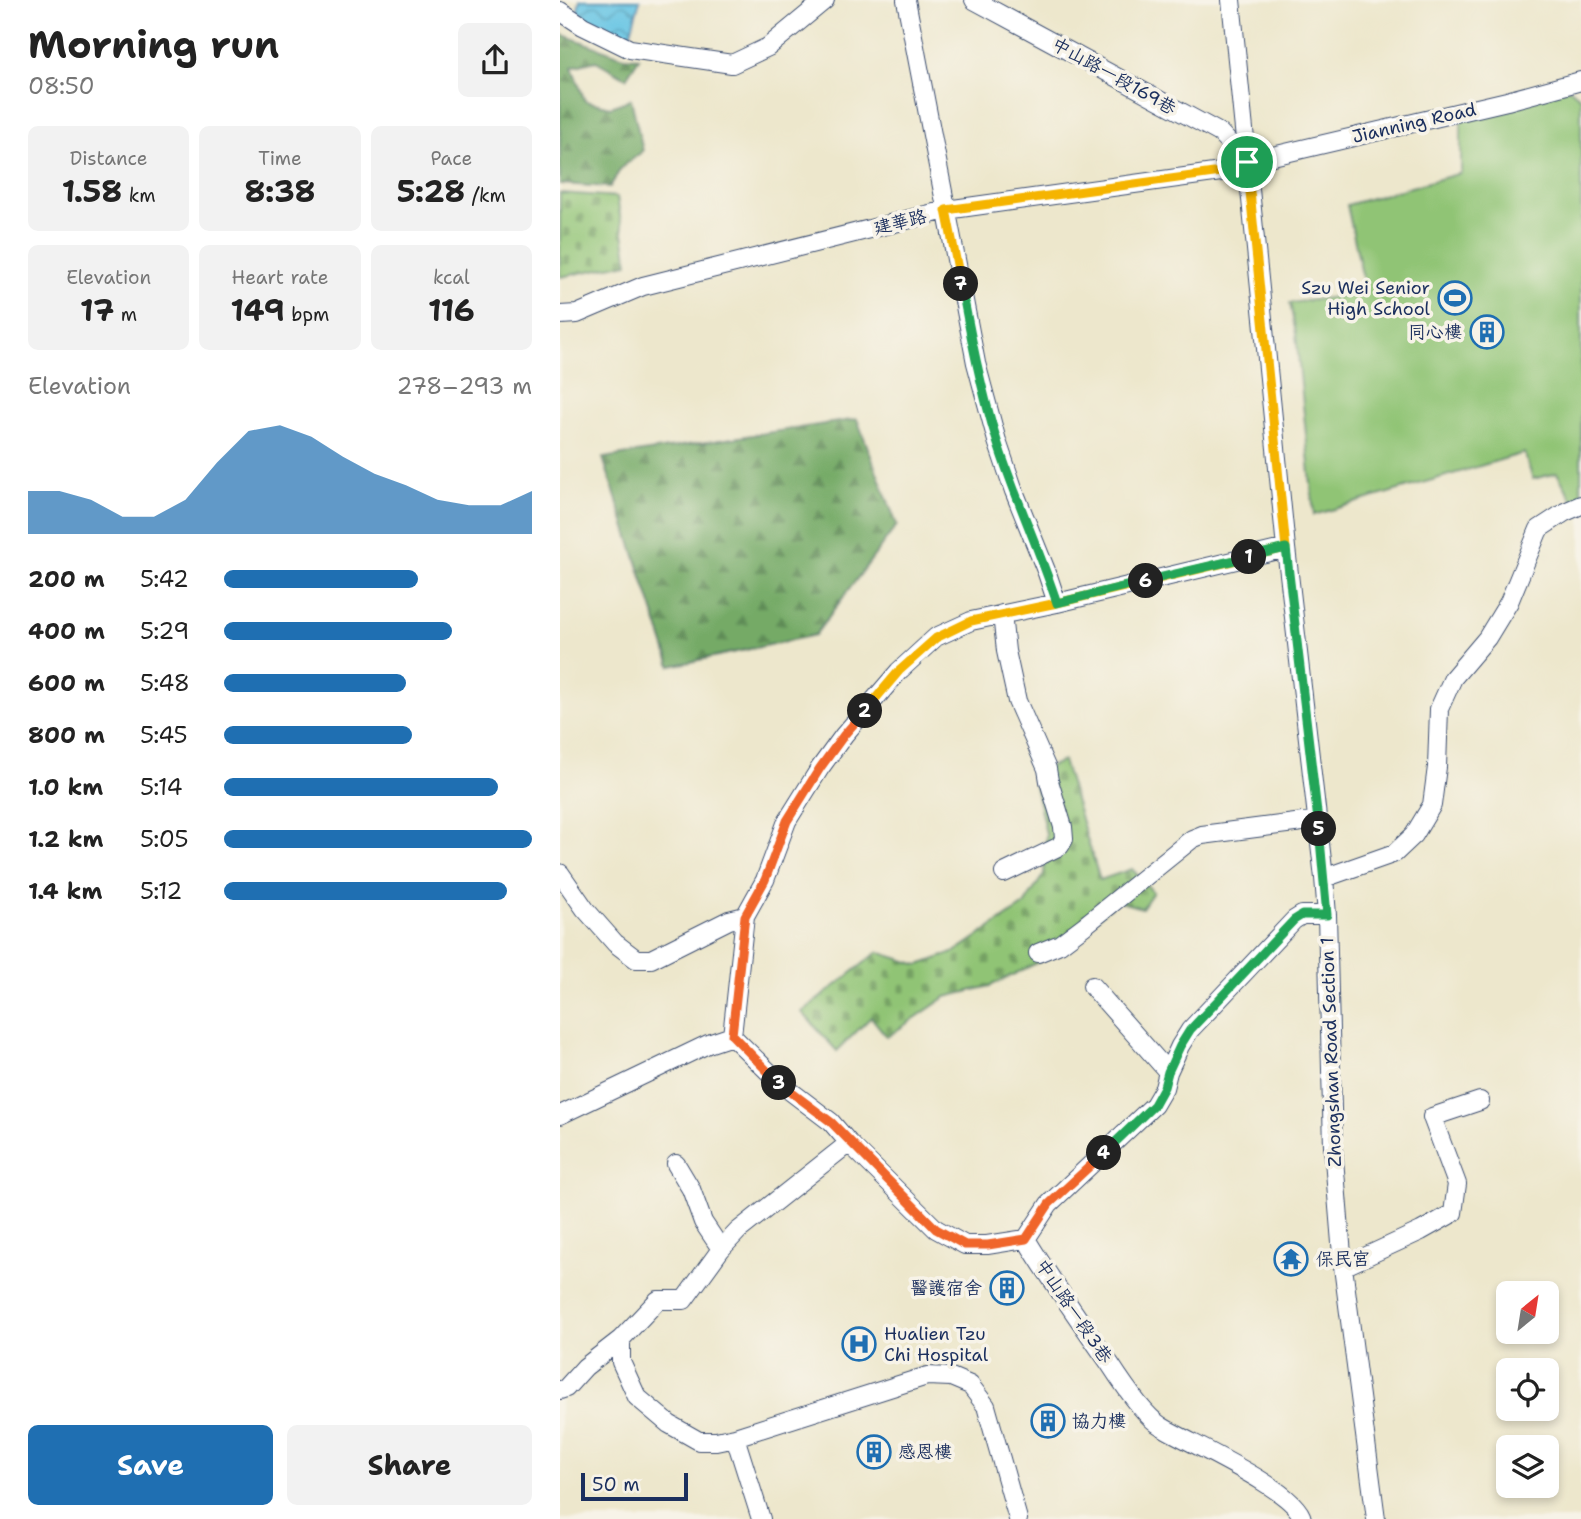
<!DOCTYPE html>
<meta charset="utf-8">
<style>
:root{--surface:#fff;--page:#f2f2f2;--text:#222;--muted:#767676;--accent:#1f6fb2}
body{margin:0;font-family:"Shantell Sans","LXGW WenKai TC",sans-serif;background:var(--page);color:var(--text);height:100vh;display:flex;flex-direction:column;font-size:26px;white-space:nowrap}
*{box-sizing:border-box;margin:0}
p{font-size:23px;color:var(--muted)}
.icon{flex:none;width:38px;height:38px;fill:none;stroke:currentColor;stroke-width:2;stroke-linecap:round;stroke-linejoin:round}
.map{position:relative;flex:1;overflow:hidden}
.details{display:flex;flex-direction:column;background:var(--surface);width:560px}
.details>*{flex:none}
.needle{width:46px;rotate:30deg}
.controls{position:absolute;left:936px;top:1281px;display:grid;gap:14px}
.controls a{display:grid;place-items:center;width:63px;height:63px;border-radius:10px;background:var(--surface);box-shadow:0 4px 10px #0003;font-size:35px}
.scale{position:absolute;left:21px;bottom:18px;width:107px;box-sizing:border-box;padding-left:7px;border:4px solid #1b2f5e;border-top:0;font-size:19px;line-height:24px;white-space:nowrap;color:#1b2f5e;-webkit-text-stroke:5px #f7f3e8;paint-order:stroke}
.pin{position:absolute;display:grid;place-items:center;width:60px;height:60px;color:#fff;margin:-30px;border:4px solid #fff;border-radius:50%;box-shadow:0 2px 7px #0007}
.km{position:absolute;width:35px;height:35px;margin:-18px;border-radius:50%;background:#222;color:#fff;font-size:19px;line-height:35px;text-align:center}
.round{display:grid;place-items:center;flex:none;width:74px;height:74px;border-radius:10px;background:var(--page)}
.summary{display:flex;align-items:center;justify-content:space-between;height:119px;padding:0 28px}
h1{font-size:38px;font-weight:700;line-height:52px}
.stats{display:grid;grid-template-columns:repeat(3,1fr);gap:10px;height:119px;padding:7px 28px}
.stats div{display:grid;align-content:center;border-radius:10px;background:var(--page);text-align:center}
.stats b{font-size:30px;font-weight:700}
.stats small{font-size:19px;font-weight:400}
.stats p{font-size:19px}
.chart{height:196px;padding:14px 28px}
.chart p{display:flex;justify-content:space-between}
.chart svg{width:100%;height:126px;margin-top:7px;fill:var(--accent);opacity:.7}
.primary-button{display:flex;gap:14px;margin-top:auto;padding:14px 28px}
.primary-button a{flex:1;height:80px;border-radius:10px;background:var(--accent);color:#fff;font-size:28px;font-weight:700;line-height:80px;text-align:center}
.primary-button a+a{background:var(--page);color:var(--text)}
ul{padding:0 28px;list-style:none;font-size:23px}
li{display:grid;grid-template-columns:112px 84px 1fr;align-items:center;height:52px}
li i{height:18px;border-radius:9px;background:var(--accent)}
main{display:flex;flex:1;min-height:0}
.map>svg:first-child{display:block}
</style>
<main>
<section class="details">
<div class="summary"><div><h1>Morning run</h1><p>08:50</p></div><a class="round"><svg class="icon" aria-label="share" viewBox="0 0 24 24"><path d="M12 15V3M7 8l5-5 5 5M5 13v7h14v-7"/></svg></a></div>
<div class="stats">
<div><p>Distance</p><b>1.58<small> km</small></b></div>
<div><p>Time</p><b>8:38</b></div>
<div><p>Pace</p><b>5:28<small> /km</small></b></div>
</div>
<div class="stats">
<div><p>Elevation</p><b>17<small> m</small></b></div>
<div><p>Heart rate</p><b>149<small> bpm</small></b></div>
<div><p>kcal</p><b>116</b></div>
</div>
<div class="chart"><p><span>Elevation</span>278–293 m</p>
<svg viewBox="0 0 160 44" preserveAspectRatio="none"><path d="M0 44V29L10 29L20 32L30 38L40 38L50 32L60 19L70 8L80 6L90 10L100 17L110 23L120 27L130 32L140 34L150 34L160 29V44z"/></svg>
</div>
<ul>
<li><b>200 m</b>5:42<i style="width:63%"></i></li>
<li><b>400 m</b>5:29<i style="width:74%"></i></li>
<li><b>600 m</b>5:48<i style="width:59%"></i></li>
<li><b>800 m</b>5:45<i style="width:61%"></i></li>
<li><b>1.0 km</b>5:14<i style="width:89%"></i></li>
<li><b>1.2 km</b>5:05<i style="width:100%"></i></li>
<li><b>1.4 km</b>5:12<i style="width:92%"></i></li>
</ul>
<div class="primary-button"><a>Save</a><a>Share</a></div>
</section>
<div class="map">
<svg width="1021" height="1519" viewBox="0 0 1021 1519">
<defs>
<pattern id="forest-firs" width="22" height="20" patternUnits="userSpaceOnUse" patternTransform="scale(1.75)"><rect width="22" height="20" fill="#74aa66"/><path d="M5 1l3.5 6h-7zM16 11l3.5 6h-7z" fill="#5e8b57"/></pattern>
<pattern id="cemetery-stones" width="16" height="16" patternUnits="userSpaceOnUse" patternTransform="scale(1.75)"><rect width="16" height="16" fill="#90c475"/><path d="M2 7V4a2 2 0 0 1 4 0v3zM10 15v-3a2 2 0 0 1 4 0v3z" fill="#75a063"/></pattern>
<pattern id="water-waves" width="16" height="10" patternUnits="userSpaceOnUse" patternTransform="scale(1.75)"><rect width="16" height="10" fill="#66c5e4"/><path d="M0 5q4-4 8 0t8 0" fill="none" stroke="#53a0bc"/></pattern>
</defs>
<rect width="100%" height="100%" fill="#f7f3e8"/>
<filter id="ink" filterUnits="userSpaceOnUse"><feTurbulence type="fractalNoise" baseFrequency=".0143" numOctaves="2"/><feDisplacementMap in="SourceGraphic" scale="14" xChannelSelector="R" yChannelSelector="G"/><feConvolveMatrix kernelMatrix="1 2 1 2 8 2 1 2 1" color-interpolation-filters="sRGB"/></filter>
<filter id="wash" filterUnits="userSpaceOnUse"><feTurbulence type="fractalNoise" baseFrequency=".00686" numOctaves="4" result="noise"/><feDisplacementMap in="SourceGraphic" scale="28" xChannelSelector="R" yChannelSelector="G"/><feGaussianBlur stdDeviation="1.57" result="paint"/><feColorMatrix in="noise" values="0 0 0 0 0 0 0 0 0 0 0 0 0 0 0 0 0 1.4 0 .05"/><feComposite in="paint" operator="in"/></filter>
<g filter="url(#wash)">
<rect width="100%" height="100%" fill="#ede7cc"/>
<path fill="#90c475" stroke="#567a6a" stroke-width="2" d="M1009 88 1021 98V498L1013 501 997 473 973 479 964 453 754 515 736 334 730 303 806 293 787 205 901 173V117Z"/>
<path fill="url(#forest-firs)" stroke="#486c62" stroke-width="2" d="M0 34 64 57 79 58 66 78 36 61 12 67 25 101 51 107 71 99 83 151 61 168 50 187 0 184Z
M297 419 337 525 255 635 111 666 43 458Z"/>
<path fill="url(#cemetery-stones)" stroke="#567a6a" stroke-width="2" d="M0 193 57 197 68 263 0 277Z
M503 761 540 880 572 869 593 892 582 908 557 901 493 955 430 986 386 997 327 1037 311 1017 277 1051 242 1012 318 952 359 965 393 953 464 905 484 874 486 834 472 773Z"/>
<path fill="url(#water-waves)" stroke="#407aa1" stroke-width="2" d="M20 0H80L69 39 17 14Z"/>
</g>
<g filter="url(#ink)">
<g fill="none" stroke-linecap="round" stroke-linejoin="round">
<defs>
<path id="minor" d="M346 0 416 363 437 441 454 491 487 573 497 603
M414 0 660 133 687 162
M671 0 726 548 764 878 767 915 773 1147 783 1267 816 1519
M0 11 23 26 70 49 172 64 208 47 265 0
M0 315 17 314 83 286 386 210 661 172 687 162 947 101 1021 81
M442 614 446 651 457 701 487 769 489 781 503 827 504 839 500 846 444 873
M0 873 25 909 55 943 76 959H91L169 920 185 916
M764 878 835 853 854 835 872 805 877 767 879 709 893 678 927 638 949 602 979 529 1005 512 1021 505
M478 953 500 944 524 926 632 839 642 835 758 820
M532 986 608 1072
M172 1036 185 916 205 880 227 821 260 768 284 735 339 671 376 637 411 621 497 603 726 548
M172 1036 221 1084 271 1122 289 1143 376 1229 405 1245H427L466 1239
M0 1115 148 1044 172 1036
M289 1143 178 1231 161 1249 124 1300H98L61 1339V1362L77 1397 109 1424 139 1441H156L175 1437 367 1376 391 1377 410 1385 426 1406 458 1519
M116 1164 131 1189 143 1222 161 1249
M466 1239 489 1204 594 1105 604 1088 608 1072 620 1046 630 1030 734 920 742 915H767
M466 1239C492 1282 521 1323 550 1364 561 1381 584 1416 601 1426 628 1443 737 1490 742 1519
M783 1267 861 1231 893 1213 897 1184 872 1117 920 1101
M0 1390 6 1388 25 1367 61 1339
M175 1437 201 1519"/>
</defs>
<use href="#minor" stroke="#3a4b6e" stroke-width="20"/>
<use href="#minor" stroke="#fff" stroke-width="18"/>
</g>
</g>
<g fill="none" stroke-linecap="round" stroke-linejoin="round" filter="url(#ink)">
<defs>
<path id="split-1" d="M687 162 726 548 689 557"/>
<path id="split-2" d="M305 711 339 671 376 638 411 621 497 603 689 557"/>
<path id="split-3" d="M219 1083 172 1035 185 916 205 880 227 821 260 768 284 735 305 711"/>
<path id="split-4" d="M219 1083 271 1122 376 1229 405 1245H428L466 1239 489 1204 544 1153"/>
<path id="split-5" d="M544 1153 594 1105 604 1087 608 1072 620 1046 630 1030 734 920 742 915H767L759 829"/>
<path id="split-6" d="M586 581 726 548 759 829"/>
<path id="split-7" d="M401 284C411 337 421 390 437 441 454 496 479 548 497 603L586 581"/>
<path id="split-8" d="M401 284 386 210 661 172 687 162"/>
</defs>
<use href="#split-1" stroke="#fff" stroke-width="14"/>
<use href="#split-2" stroke="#fff" stroke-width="14"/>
<use href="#split-3" stroke="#fff" stroke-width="14"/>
<use href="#split-4" stroke="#fff" stroke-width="14"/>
<use href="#split-5" stroke="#fff" stroke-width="14"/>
<use href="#split-6" stroke="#fff" stroke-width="14"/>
<use href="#split-7" stroke="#fff" stroke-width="14"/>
<use href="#split-8" stroke="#fff" stroke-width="14"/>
<use href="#split-1" stroke="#f5b400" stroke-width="9"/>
<use href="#split-2" stroke="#f5b400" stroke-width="9"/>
<use href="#split-3" stroke="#f0652b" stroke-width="9"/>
<use href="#split-4" stroke="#f0652b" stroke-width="9"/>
<use href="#split-5" stroke="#22a559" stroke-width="9"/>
<use href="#split-6" stroke="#22a559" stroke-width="9"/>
<use href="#split-7" stroke="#22a559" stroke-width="9"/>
<use href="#split-8" stroke="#f5b400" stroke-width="9"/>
</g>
<defs>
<symbol id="stadium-ring" viewBox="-11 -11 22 22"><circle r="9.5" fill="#f7f3e8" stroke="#1f6fb2" stroke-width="1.5"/><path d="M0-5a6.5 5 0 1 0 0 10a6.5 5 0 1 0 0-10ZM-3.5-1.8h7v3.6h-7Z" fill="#1f6fb2"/></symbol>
<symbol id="building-ring" viewBox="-11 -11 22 22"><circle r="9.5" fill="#f7f3e8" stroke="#1f6fb2" stroke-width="1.5"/><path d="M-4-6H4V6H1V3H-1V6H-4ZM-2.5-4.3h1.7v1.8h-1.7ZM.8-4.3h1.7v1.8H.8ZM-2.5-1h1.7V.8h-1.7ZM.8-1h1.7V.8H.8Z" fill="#1f6fb2"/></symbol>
<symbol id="temple-ring" viewBox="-11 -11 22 22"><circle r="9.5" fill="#f7f3e8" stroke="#1f6fb2" stroke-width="1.5"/><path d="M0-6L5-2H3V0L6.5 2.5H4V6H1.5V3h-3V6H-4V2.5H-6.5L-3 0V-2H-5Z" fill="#1f6fb2"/></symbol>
<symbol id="hospital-ring" viewBox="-11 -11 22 22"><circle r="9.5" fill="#f7f3e8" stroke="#1f6fb2" stroke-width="1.5"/><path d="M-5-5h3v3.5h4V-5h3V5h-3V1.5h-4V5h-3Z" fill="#1f6fb2"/></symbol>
</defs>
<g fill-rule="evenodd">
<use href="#stadium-ring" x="876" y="279" width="38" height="38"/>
<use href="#building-ring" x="908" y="313" width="38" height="38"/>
<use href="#temple-ring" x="712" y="1240" width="38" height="38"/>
<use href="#building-ring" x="428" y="1269" width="38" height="38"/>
<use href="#hospital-ring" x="280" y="1325" width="38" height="38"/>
<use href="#building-ring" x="469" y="1402" width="38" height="38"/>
<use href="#building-ring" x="295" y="1433" width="38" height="38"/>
</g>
<g text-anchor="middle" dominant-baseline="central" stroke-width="7" stroke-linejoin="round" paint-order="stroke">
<g font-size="18" fill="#1b2f5e" stroke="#f7f3e8">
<text transform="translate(554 76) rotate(29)">中山路一段169巷</text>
<text transform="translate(854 123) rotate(-13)">Jianning Road</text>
<text transform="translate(340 222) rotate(-14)">建華路</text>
<text transform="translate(771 1052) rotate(-92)">Zhongshan Road Section 1</text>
<text transform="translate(514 1311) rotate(56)">中山路一段3巷</text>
</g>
<g font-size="18" fill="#1b2f5e" stroke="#f7f3e8" text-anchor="start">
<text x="870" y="288" text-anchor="end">Szu Wei Senior<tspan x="870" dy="21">High School</tspan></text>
<text x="902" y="332" text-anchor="end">同心樓</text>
<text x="756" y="1259">保民宮</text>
<text x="422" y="1288" text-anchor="end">醫護宿舍</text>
<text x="324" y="1334">Hualien Tzu<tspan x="324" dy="21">Chi Hospital</tspan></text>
<text x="512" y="1421">協力樓</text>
<text x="338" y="1452">感恩樓</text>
</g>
</g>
</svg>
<div class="controls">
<a><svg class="needle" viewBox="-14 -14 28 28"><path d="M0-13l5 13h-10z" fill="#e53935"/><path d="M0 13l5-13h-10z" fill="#767676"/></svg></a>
<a><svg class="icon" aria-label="locate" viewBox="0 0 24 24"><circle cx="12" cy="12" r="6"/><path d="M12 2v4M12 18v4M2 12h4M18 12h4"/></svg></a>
<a><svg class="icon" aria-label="layers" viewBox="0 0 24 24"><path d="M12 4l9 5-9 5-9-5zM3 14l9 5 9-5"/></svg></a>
</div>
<div class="scale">50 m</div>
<div class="pin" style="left:687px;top:162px;background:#1e9e55"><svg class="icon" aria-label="arrive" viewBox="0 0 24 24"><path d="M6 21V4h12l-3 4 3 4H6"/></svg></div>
<b class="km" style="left:689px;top:557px">1</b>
<b class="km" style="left:305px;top:711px">2</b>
<b class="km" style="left:219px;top:1083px">3</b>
<b class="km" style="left:544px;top:1153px">4</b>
<b class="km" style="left:759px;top:829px">5</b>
<b class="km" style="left:586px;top:581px">6</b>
<b class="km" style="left:401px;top:284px">7</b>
</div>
</main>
